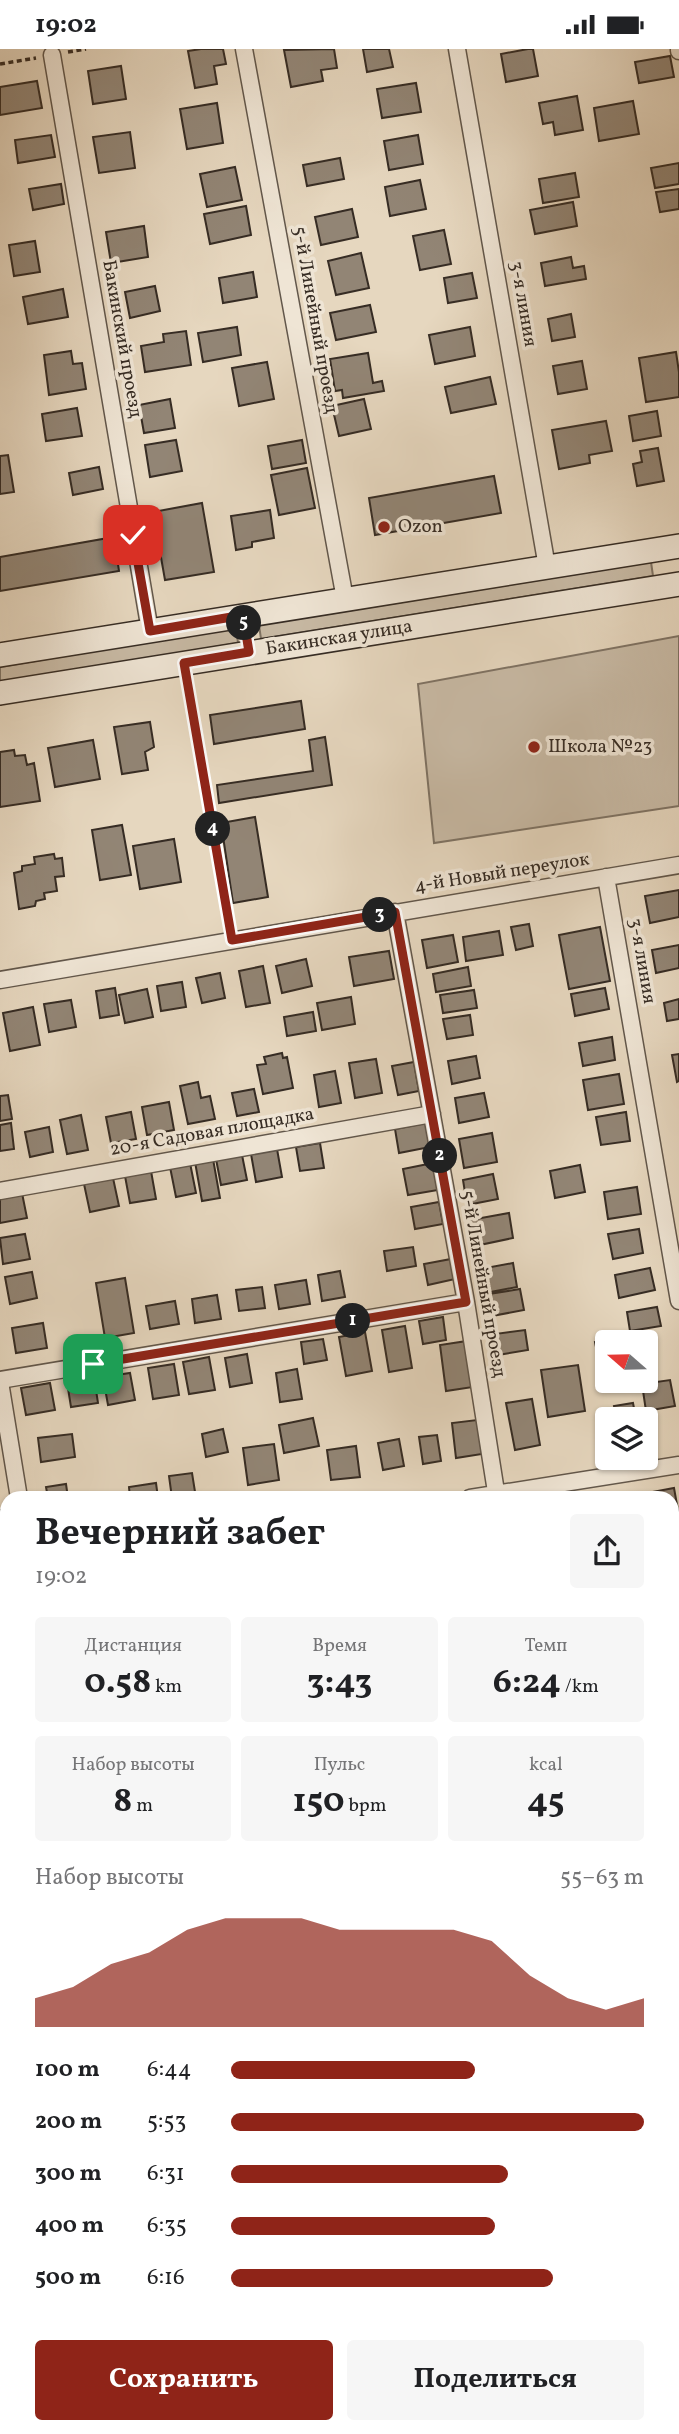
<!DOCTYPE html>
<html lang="ru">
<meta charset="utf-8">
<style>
:root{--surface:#fff;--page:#f6f6f6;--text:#202124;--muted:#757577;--accent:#8f2418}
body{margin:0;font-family:Vollkorn,serif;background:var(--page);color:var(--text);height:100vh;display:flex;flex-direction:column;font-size:26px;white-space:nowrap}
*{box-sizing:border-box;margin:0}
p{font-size:23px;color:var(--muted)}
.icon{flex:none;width:38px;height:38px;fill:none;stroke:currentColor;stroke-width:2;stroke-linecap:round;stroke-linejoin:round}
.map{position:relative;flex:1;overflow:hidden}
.side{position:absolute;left:0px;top:1442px;width:679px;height:943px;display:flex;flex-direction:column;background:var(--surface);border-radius:21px 21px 0 0;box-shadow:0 2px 5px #0004}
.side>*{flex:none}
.needle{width:46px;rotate:290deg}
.tools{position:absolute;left:595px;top:1281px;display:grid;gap:14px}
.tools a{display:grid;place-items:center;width:63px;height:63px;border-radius:7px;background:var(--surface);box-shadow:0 2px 5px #0004;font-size:35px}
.pin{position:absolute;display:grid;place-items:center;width:60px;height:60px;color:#fff;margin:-30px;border-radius:14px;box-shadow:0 4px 10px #0006}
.km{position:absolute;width:35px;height:35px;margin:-18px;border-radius:50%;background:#222;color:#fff;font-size:19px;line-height:35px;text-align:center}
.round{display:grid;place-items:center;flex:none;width:74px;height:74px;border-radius:7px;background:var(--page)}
.overview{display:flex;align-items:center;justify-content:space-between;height:119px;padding:0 35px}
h1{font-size:38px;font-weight:700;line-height:52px}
.stats{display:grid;grid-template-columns:repeat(3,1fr);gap:10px;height:119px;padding:7px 35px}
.stats div{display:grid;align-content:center;border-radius:7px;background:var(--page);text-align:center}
.stats b{font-size:35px;font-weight:700}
.stats small{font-size:19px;font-weight:400}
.stats p{font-size:19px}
.chart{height:196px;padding:14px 35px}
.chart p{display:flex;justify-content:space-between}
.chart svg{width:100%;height:126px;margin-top:7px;fill:var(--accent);opacity:.7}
.primary-button{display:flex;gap:14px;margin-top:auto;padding:14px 35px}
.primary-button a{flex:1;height:80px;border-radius:7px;background:var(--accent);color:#fff;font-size:28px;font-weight:700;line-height:80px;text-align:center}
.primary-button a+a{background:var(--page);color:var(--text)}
ul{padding:0 35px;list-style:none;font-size:23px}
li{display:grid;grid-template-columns:112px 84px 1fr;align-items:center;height:52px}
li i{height:18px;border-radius:9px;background:var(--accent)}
.status{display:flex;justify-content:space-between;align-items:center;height:49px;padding:0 35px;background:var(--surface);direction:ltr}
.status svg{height:19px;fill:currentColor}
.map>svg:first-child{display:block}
</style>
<div class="status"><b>19:02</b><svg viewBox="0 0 49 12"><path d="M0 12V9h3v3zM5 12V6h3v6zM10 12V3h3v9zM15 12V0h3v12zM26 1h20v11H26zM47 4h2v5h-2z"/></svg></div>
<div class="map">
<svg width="679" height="2385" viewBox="0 0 679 2385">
<rect width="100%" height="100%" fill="#e6d7bf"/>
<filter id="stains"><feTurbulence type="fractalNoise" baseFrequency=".00286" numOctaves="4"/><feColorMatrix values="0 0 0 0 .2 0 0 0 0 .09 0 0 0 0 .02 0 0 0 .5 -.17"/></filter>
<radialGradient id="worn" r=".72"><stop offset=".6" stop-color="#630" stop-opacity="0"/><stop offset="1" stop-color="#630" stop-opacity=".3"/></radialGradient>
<path fill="#c8baa5" stroke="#7f7364" stroke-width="2" d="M651 513 653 527 261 590 259 576Z
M236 578 238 594 0 634V618Z
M679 587V757L434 794 418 635Z"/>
<path fill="#928575" stroke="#362c24" stroke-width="2" d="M201 0H223L226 15 214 17 217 35 195 39 188 2Z
M334 0 337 19 321 21 323 32 291 38 284 1Z
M363 0H389L393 18 367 23Z
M528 0H533L538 27 506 33 501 5Z
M670 7 674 28 639 34 635 13Z
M121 17 126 50 93 55 88 22Z
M37 32 42 59 0 66V38Z
M416 34 421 63 382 69 377 40Z
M577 47 583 81 555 86 553 73 543 75 539 54Z
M633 52 639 85 599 92 594 59Z
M217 54 223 94 187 100 180 60Z
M130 83 135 119 99 124 93 88Z
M51 86 55 108 18 114 15 91Z
M418 86 423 115 389 121 384 92Z
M340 109 344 130 307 137 303 116Z
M679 114V135L655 139 651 119Z
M235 118 242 151 207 158 200 125Z
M575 124 579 148 543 154 539 130Z
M420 131 426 160 390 167 385 138Z
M61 135 64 155 33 161 29 140Z
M679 140V160L660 163 656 143Z
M573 153 577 177 535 185 530 161Z
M246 157 251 186 210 195 204 165Z
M352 160 358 188 321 196 315 168Z
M144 177 148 208 111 214 106 183Z
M444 181 451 215 420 221 413 187Z
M35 192 40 223 14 227 9 196Z
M361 204 369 239 336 246 328 212Z
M571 208 573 219 584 217 586 230 545 237 541 214Z
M253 223 257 248 223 254 219 229Z
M472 224 477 249 448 254 444 229Z
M155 237 160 262 130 269 125 243Z
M63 240 68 268 28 275 23 248Z
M370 256 376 283 336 291 330 264Z
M571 265 575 288 552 292 548 270Z
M237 278 241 306 203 313 198 284Z
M470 278 475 307 435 315 429 286Z
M186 282 191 316 145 323 141 297 164 293 163 285Z
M71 302 73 315 82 314 86 340 49 346 44 306Z
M676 303 679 323V348L646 353 639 309Z
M368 304 373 334 382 332 384 342 343 349 342 341 335 342 330 310Z
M582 312 587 340 558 345 553 317Z
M267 313 274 350 239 357 232 319Z
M490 328 496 355 451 364 445 338Z
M170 350 175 379 144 384 139 356Z
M364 350 371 380 339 387 332 357Z
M77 359 82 387 46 392 42 365Z
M657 362 661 387 633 392 629 367Z
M606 372 612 402 589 406 590 414 559 420 552 381Z
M176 391 182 422 150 428 145 396Z
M302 391 306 414 272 420 268 397Z
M658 399 664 432 637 437 633 415 642 413 640 402Z
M8 406 14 443 0 445V407Z
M99 418 103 440 73 446 69 424Z
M307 419 315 459 279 466 271 426Z
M494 427 501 464 375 486 369 449Z
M202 454 214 523 165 531 153 463Z
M270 461 274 489 252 493V498L236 501 231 467Z
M114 488 119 522 0 542V508Z
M301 652 305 680 214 695 210 666Z
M150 673 154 698 145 703 148 721 122 725 114 678Z
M325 688 332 736 219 754 217 736 313 722 309 691Z
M93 691 100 730 55 738 48 699Z
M14 701 15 707 25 706 27 716 34 714 40 752 0 758V703Z
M255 768 268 848 233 854 221 774Z
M122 776 131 826 100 831 92 781Z
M174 790 181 833 140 840 133 797Z
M54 805 55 810 62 809 64 827 55 828 57 842 44 844 45 850 36 852 35 857 19 860 14 824 22 822V817L35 815 34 808Z
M679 841V868L650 874 645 847Z
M529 875 533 897 516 901 511 878Z
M600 878 610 932 569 940 559 886Z
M499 882 503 906 466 912 463 888Z
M453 886 458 913 427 919 422 891Z
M679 896V919L656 924 652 901Z
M389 902 394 930 354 937 349 908Z
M306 910 312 937 282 944 276 917Z
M263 917 270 954 246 958 239 922Z
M468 918 471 937 436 943 433 925Z
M220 924 225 949 202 954 196 929Z
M182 933 186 958 161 962 157 937Z
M115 939 119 966 100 969 96 942Z
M605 939 609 960 575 967 571 945Z
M147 940 153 968 125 974 119 946Z
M474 941 477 959 443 964 440 946Z
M351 948 355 975 322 981 317 954Z
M679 950V970L667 972 664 954Z
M71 951 76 978 49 983 44 955Z
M33 958 40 996 10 1002 3 964Z
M313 963 316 982 287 987 284 968Z
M470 966 473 986 447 990 443 970Z
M612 988 615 1011 583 1017 579 994Z
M282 1004 283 1009 287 1008 293 1039 263 1045 257 1016 266 1015 264 1008Z
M679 1005V1032L677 1033 672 1006Z
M476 1007 480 1029 452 1035 448 1012Z
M376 1010 382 1044 355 1049 349 1014Z
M414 1013 419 1042 398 1046 392 1017Z
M335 1022 341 1054 319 1058 314 1026Z
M619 1025 624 1055 588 1061 583 1031Z
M198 1033 201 1049 210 1047 215 1070 188 1075 180 1037Z
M254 1040 259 1063 237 1067 232 1044Z
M484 1044 489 1068 459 1074 455 1049Z
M8 1046 12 1070 0 1072V1047Z
M169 1053 174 1081 147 1086 142 1058Z
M131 1063 136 1090 111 1094 106 1068Z
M626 1063 630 1092 601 1096 596 1068Z
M81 1066 88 1101 67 1105 60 1071Z
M11 1074 14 1100 0 1102V1076Z
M426 1074 430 1098 399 1104 395 1080Z
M49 1078 53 1103 30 1108 25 1083Z
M492 1084 497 1113 464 1119 459 1090Z
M320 1094 324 1119 300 1122 296 1098Z
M277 1100 282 1128 256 1133 251 1105Z
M242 1106 247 1131 221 1136 216 1110Z
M213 1110 220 1149 202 1152 195 1113Z
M190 1114 196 1144 176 1148 170 1118Z
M433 1114 438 1141 408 1146 403 1120Z
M580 1116 585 1143 555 1149 550 1122Z
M151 1122 156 1150 130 1154 125 1127Z
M493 1125 498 1150 467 1156 463 1131Z
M113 1129 119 1157 90 1163 84 1135Z
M637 1138 641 1165 608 1170 604 1143Z
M22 1144 27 1169 0 1174V1148Z
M439 1153 443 1175 415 1180 411 1158Z
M509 1164 513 1189 475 1197 470 1171Z
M639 1180 643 1204 613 1210 608 1185Z
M25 1185 30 1210 3 1215 0 1189Z
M413 1198 416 1217 387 1222 384 1202Z
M451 1210 455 1230 428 1236 424 1215Z
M513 1214 517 1238 480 1245 475 1221Z
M650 1219 655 1241 619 1249 615 1226Z
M340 1222 345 1248 322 1252 318 1226Z
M32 1223 37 1249 10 1255 5 1228Z
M125 1229 134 1284 105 1289 96 1234Z
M306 1231 310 1255 279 1260 275 1236Z
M262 1238 265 1259 239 1262 236 1241Z
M520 1240 524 1261 492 1267 489 1245Z
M217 1246 221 1270 195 1274 192 1250Z
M175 1252 179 1275 150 1280 146 1257Z
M657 1258 661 1277 630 1282 627 1263Z
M443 1268 446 1291 423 1295 419 1272Z
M43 1274 47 1299 16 1304 12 1279Z
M405 1277 412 1319 389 1323 382 1281Z
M525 1281 528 1301 498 1306 495 1285Z
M365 1283 372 1322 346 1327 339 1288Z
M631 1287 632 1293H607V1311L599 1313 595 1293Z
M323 1290 327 1311 304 1315 301 1293Z
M467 1292 473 1338 446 1342 440 1296Z
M247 1305 252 1334 230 1338 225 1309Z
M209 1308 215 1341 189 1345 183 1313Z
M174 1315 179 1346 153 1350 148 1319Z
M578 1316 585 1362 548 1368 541 1321Z
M297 1320 302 1350 280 1353 276 1324Z
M130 1324 135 1351 108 1356 103 1328Z
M94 1328 98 1354 71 1358 67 1333Z
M670 1331 675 1357 646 1362 642 1335Z
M50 1334 55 1361 26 1366 21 1339Z
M532 1350 540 1396 515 1401 506 1354Z
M633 1354 636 1370H617L614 1357Z
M313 1369 319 1397 284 1404 279 1376Z
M477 1371 482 1405 456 1409 452 1374Z
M223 1380 228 1403 206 1408 202 1385Z
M72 1385 75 1408 41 1413 38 1389Z
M437 1386 441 1412 423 1415 419 1388Z
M399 1390 404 1417 383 1421 378 1394Z
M274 1395 279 1431 248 1436 243 1399Z
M356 1397 360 1428 331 1431 327 1401Z
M192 1424 196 1449H172L169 1427Z
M156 1434 158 1449H130L129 1438Z
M66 1435 68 1449H48L46 1438Z
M674 1439 679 1467 672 1468V1449H648L647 1444Z
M7 1460V1487L0 1488V1461Z
M679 1508V1533L672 1534V1510Z
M674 1551 679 1580 672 1581V1552Z
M7 1621V1646L0 1647V1622Z
M7 1661V1685L0 1686V1662Z
M679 1706V1724L673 1725 676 1741 672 1742V1708Z
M7 1787V1818L0 1819V1788Z
M679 1805V1833L672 1834V1807Z
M4 2172 7 2197 0 2198V2173Z
M7 2202V2223L0 2224V2203Z
M679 2230V2252L672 2253V2231Z
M5 2242 7 2265 0 2266V2243Z
M679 2301V2325L672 2326V2302Z
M7 2321V2346L0 2348V2322Z
M7 2368V2378H41L42 2385H0V2369Z
M244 2378H265L266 2385H245Z
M283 2378H311L313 2385H284Z"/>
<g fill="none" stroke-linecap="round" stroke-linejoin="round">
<defs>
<path id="lane" d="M184 617 232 892"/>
<path id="street" d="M244 0 345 550
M457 0 547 518
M679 0V2
M52 6 150 582
M606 828 679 1252
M395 863 466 1253 497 1449
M0 931 679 816
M0 1142 432 1065
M0 1331 466 1253
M0 1333 19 1449
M470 1449 679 1416
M0 1530 7 1529
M672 1790 679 1788
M0 1900 7 1899
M672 2371 679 2370
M176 2378 177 2385
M656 2378 657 2385
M590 2385 631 2378"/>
<path id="secondary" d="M0 606 679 497
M0 644 679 535"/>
</defs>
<use href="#lane" stroke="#62574b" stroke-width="11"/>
<use href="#street" stroke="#62574b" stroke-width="19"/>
<use href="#secondary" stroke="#362c24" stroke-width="26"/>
<path stroke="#362c24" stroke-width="3.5" stroke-dasharray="5 3.5" stroke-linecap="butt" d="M68 3 86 0
M0 15 36 9"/>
<use href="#lane" stroke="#efe5d5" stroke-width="8"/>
<use href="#street" stroke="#efe5d5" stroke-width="16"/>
<use href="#secondary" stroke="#efe5d5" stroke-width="23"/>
</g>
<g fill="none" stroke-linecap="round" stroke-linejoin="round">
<defs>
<path id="route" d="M93 1315 466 1253 395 863 232 891 184 614 249 603 243 566 150 582 133 486"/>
</defs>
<use href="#route" stroke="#fff" stroke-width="14"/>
<use href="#route" stroke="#8f2418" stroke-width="9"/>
</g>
<g fill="#8f2418" stroke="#efe5d5" stroke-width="2.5">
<circle cx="384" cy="478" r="7"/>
<circle cx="534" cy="698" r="7"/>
</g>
<g text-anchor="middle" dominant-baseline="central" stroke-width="7" stroke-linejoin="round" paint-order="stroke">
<g font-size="19" fill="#362c24" stroke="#efe5d5">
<text transform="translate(523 255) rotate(80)">3-я линия</text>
<text transform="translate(315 271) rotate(80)">5-й Линейный проезд</text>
<text transform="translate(122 290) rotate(80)">Бакинский проезд</text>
<text transform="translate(339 589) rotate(-9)">Бакинская улица</text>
<text transform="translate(502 824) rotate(-9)">4-й Новый переулок</text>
<text transform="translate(642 912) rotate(80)">3-я линия</text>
<text transform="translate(212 1083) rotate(-10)">20-я Садовая площадка</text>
<text transform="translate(483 1235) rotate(80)">5-й Линейный проезд</text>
</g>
<g font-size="19" fill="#362c24" stroke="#efe5d5" text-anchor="start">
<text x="398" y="478">Ozon</text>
<text x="548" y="698">Школа №23</text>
</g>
</g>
<rect width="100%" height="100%" filter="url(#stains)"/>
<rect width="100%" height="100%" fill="url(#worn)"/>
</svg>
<div class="tools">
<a><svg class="needle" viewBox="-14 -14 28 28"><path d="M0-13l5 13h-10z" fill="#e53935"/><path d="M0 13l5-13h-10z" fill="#757577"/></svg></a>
<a><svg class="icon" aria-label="layers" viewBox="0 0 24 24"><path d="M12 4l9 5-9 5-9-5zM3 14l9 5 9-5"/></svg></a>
</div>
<div class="pin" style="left:93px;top:1315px;background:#1e9e55"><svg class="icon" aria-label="arrive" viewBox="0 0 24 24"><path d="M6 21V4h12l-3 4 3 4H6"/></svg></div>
<div class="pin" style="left:133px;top:486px;background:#d93025"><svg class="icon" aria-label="check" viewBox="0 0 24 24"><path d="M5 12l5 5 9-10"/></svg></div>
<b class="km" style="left:353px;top:1272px">1</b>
<b class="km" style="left:440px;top:1107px">2</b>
<b class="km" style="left:380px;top:866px">3</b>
<b class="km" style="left:213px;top:780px">4</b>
<b class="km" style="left:244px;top:574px">5</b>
<section class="side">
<div class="overview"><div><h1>Вечерний забег</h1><p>19:02</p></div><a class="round"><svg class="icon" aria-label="share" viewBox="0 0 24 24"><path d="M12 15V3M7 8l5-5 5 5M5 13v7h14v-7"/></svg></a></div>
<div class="stats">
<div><p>Дистанция</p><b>0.58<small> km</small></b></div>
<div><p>Время</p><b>3:43</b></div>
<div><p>Темп</p><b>6:24<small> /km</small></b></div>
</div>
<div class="stats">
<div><p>Набор высоты</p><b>8<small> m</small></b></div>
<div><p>Пульс</p><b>150<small> bpm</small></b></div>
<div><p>kcal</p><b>45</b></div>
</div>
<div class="chart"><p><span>Набор высоты</span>55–63 m</p>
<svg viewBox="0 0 160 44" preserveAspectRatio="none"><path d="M0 44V34L10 30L20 22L30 18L40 10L50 6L60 6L70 6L80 10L90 10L100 10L110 10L120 14L130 26L140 34L150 38L160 34V44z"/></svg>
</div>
<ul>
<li><b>100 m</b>6:44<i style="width:59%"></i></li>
<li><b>200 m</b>5:53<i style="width:100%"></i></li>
<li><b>300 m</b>6:31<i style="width:67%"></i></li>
<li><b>400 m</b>6:35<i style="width:64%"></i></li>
<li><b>500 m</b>6:16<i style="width:78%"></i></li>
</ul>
<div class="primary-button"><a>Сохранить</a><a>Поделиться</a></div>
</section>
</div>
